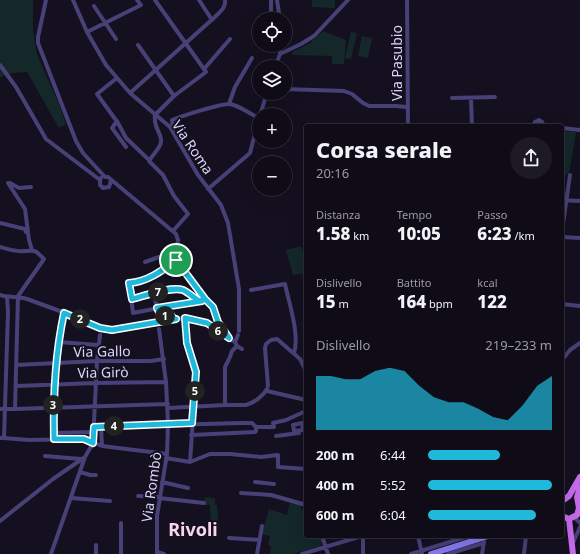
<!DOCTYPE html>
<html lang="it">
<meta charset="utf-8">
<style>
:root{--surface:#0f0c18;--page:#1d1a25;--text:#f1f3f6;--muted:#9b9ba2;--line:#2f2c37;--accent:#1fbadb}
body{margin:0;font-family:"Noto Sans",sans-serif;background:var(--page);color:var(--text);height:100vh;display:flex;flex-direction:column;font-size:15px;white-space:nowrap}
*{box-sizing:border-box;margin:0}
p{font-size:13px;color:var(--muted)}
.icon{flex:none;width:22px;height:22px;fill:none;stroke:currentColor;stroke-width:2;stroke-linecap:round;stroke-linejoin:round}
.map{position:relative;flex:1;overflow:hidden}
.side{position:absolute;left:304px;top:124px;width:260px;height:414px;display:flex;flex-direction:column;background:var(--surface);border-radius:4px;box-shadow:0 4px 16px #0002,0 0 0 1px var(--line)}
.side>*{flex:none}
.controls{position:absolute;left:252px;top:12px;display:grid;gap:8px}
.controls a{display:grid;place-items:center;width:40px;height:40px;border-radius:50%;background:var(--surface);box-shadow:0 4px 16px #0002,0 0 0 1px var(--line);font-size:20px}
.pin{position:absolute;display:grid;place-items:center;width:34px;height:34px;color:#fff;margin:-17px;border:2px solid #fff;border-radius:50%;box-shadow:0 1px 4px #0007}
.km{position:absolute;width:20px;height:20px;margin:-10px;border-radius:50%;background:#222;color:#fff;font-size:11px;line-height:20px;text-align:center}
.round{display:grid;place-items:center;flex:none;width:42px;height:42px;border-radius:21px;background:var(--page)}
.head{display:flex;align-items:center;justify-content:space-between;height:68px;padding:0 12px}
h1{font-size:22px;font-weight:800;line-height:30px}
.stats{display:grid;grid-template-columns:repeat(3,1fr);gap:6px;height:68px;padding:4px 12px}
.stats div{display:grid;align-content:center}
.stats b{font-size:17px;font-weight:800}
.stats small{font-size:11px;font-weight:400}
.stats p{font-size:11px}
.chart{height:112px;padding:8px 12px}
.chart p{display:flex;justify-content:space-between}
.chart svg{width:100%;height:72px;margin-top:4px;fill:var(--accent);opacity:.7}
ul{padding:0 12px;list-style:none;font-size:13px}
li{display:grid;grid-template-columns:64px 48px 1fr;align-items:center;height:30px}
li i{height:10px;border-radius:5px;background:var(--accent)}
.map>svg:first-child{display:block}
</style>
<div class="map">
<svg width="580" height="554" viewBox="0 0 580 554">
<rect width="100%" height="100%" fill="#141020"/>
<path fill="#142829" d="M0 0H33V30L37 54 58 102 66 124 59 128 27 72 13 73 0 77Z
M312 0H335V8L312 7Z
M323 31 346 40 344 64H332V56L293 55 292 52 310 43Z
M351 32 357 33 351 59 345 58Z
M362 36 372 38 368 58 358 56Z
M562 131 576 132 569 174H566L563 193H562Z
M301 246 306 264V273L293 275 286 250Z
M205 497 215 498V505H217L219 528 217 532H211L210 505H205Z
M290 502 301 504V509L306 510V536H322L323 538 320 546 293 554H270L271 546 268 545 270 536 262 534 269 509 287 515Z"/>
<g fill="none" stroke-linecap="round" stroke-linejoin="round">
<path stroke="#474178" stroke-width="4" d="M46 0 38 37V43L76 141 83 153 105 177H108L176 234 178 240 175 257 176 260 204 299 213 307 218 322 229 338
M73 0 87 32 106 65 130 93 170 127 198 175 221 205 228 223 239 289V331
M155 0 206 72 174 96 155 115C153 129 162 132 161 142 160 149 152 155 149 161L163 175 174 196 188 214 173 231
M199 0 212 20
M277 0 280 19
M407 0 408 126
M94 6 116 39
M259 18 268 15 271 13V0
M87 32 141 5 137 0
M138 45 174 96
M280 54V45
M0 65 16 87 46 139 100 180
M275 67 280 54 301 44 314 36 348 0
M204 69 230 39
M117 78 97 94 118 123 126 138 147 158
M285 89 344 91 352 94 363 103 369 106H396L407 107
M130 93 216 16C221 11 226 7 225 0
M452 98 495 97
M471 98 472 126
M229 104 235 87 252 58
M260 115 267 93
M117 121 112 128 126 147
M533 126 535 122 539 120 542 122 544 126
M562 128 580 130
M173 131 172 120C182 116 222 103 230 104 240 106 250 114 259 118L250 153 208 189
M101 178 100 180V185L103 188 109 187 111 181
M31 187 19 188 10 183H8L25 209 29 240 32 250
M562 200 580 201
M0 223 25 229 26 232
M562 231 570 175
M562 237 580 238
M0 247C7 249 16 252 23 251 36 251 33 248 44 259L18 296 15 409
M176 260C162 271 147 282 129 283L133 313 205 299
M145 262 162 256 175 257
M251 290 285 284C289 303 300 335 294 353
M153 294C177 288 178 286 198 301
M0 295C9 298 17 296 27 299L79 318 100 328 112 330 178 319 185 318 207 323 222 335 235 342 237 346 242 349
M132 299 153 294 158 309 161 316 171 315 175 319
M562 304 580 306
M185 318 187 343 192 354 196 375 190 462
M58 342 98 345
M235 342 238 335
M230 357 232 351 237 346
M562 360 570 350 580 343
M16 365 97 361H151L164 359
M16 386 96 383 166 382
M268 386 265 348 266 344 271 340 277 339 300 359 306 371
M267 391 306 400
M225 405V367L229 359
M168 408 225 405H246C254 403 263 396 267 389
M0 409H15L168 404
M101 426 102 446
M93 427 242 423H252L256 427
M256 427H274L273 423 286 420 306 411
M303 428 302 423 293 425 294 431 303 430V428H306
M54 433 93 432
M191 435 255 432 256 431V427
M276 436 299 433
M0 438H4L29 440 84 439 102 446 167 454
M4 438 8 312 7 297
M54 439C53 396 55 355 64 313
M93 443 97 361 100 335
M45 456 81 459
M166 458 190 462 210 454H230L261 457 278 455V467L306 469
M80 472 90 475H96
M162 482 188 488
M255 482 274 484
M241 493 271 495 306 505
M138 496 159 497
M71 498 110 501
M159 498 204 503
M574 517 580 523
M0 521 53 479 85 457
M322 536 328 554
M363 536V554
M418 536 422 554
M229 538 260 540
M96 545V554
M572 545 580 527
M157 552 164 554
M51 554 85 457 93 443
M121 554V523
M157 554V516L167 454 168 424 166 382 159 329
M257 554 262 526
M302 554 362 536
M411 554 469 536
M448 554 484 543
M482 554 484 542
M524 554 526 536"/>
<path stroke="#8478ec" stroke-width="6" d="M431 554 488 536"/>
<path stroke="#c46aea" stroke-width="6" d="M562 501 569 496 580 477
M562 516 569 519 577 515 579 508 577 497 580 487
M569 519 573 554"/>
</g>
<g fill="none" stroke-linecap="round" stroke-linejoin="round">
<defs>
<path id="route" d="M176 260 205 299 202 301 157 308 161 316 171 315 173 318 176 319 112 330 100 328 64 313C55 355 53 396 54 439H84L93 443 94 427 192 423 196 372 187 343 185 318 207 323 229 338 218 322 213 307 205 299 199 301C194 298 188 292 183 290 171 286 144 296 132 299L129 283C147 282 162 271 176 260"/>
</defs>
<use href="#route" stroke="#fff" stroke-width="8"/>
<use href="#route" stroke="#1fbadb" stroke-width="5"/>
</g>
<g text-anchor="middle" dominant-baseline="central" stroke-width="4" stroke-linejoin="round" paint-order="stroke">
<g font-size="14" fill="#dbd4f9" stroke="#141020">
<text transform="translate(396 63) rotate(-90)">Via Pasubio</text>
<text transform="translate(193 147) rotate(56)">Via Roma</text>
<text transform="translate(102 351) rotate(-1)">Via Gallo</text>
<text transform="translate(103 372) rotate(-1)">Via Girò</text>
<text transform="translate(151 487) rotate(-82)">Via Rombò</text>
</g>
<g font-size="18" font-weight="bold" fill="#f9d6ea" stroke="#141020">
<text x="193" y="529">Rivoli</text>
</g>
</g>
</svg>
<div class="controls">
<a><svg class="icon" aria-label="locate" viewBox="0 0 24 24"><circle cx="12" cy="12" r="6"/><path d="M12 2v4M12 18v4M2 12h4M18 12h4"/></svg></a>
<a><svg class="icon" aria-label="layers" viewBox="0 0 24 24"><path d="M12 4l9 5-9 5-9-5zM3 14l9 5 9-5"/></svg></a>
<a>+</a>
<a>−</a>
</div>
<div class="pin" style="left:176px;top:260px;background:#1e9e55"><svg class="icon" aria-label="arrive" viewBox="0 0 24 24"><path d="M6 21V4h12l-3 4 3 4H6"/></svg></div>
<b class="km" style="left:165px;top:316px">1</b>
<b class="km" style="left:80px;top:319px">2</b>
<b class="km" style="left:53px;top:405px">3</b>
<b class="km" style="left:114px;top:426px">4</b>
<b class="km" style="left:195px;top:391px">5</b>
<b class="km" style="left:218px;top:331px">6</b>
<b class="km" style="left:158px;top:292px">7</b>
<section class="side">
<div class="head"><div><h1>Corsa serale</h1><p>20:16</p></div><a class="round"><svg class="icon" aria-label="share" viewBox="0 0 24 24"><path d="M12 15V3M7 8l5-5 5 5M5 13v7h14v-7"/></svg></a></div>
<div class="stats">
<div><p>Distanza</p><b>1.58<small> km</small></b></div>
<div><p>Tempo</p><b>10:05</b></div>
<div><p>Passo</p><b>6:23<small> /km</small></b></div>
</div>
<div class="stats">
<div><p>Dislivello</p><b>15<small> m</small></b></div>
<div><p>Battito</p><b>164<small> bpm</small></b></div>
<div><p>kcal</p><b>122</b></div>
</div>
<div class="chart"><p><span>Dislivello</span>219–233 m</p>
<svg viewBox="0 0 160 44" preserveAspectRatio="none"><path d="M0 44V11L10 11L20 13L30 13L40 8L50 6L60 8L70 17L80 24L90 27L100 27L110 31L120 36L130 38L140 29L150 17L160 11V44z"/></svg>
</div>
<ul>
<li><b>200 m</b>6:44<i style="width:58%"></i></li>
<li><b>400 m</b>5:52<i style="width:100%"></i></li>
<li><b>600 m</b>6:04<i style="width:87%"></i></li>
</ul>
</section>
</div>
